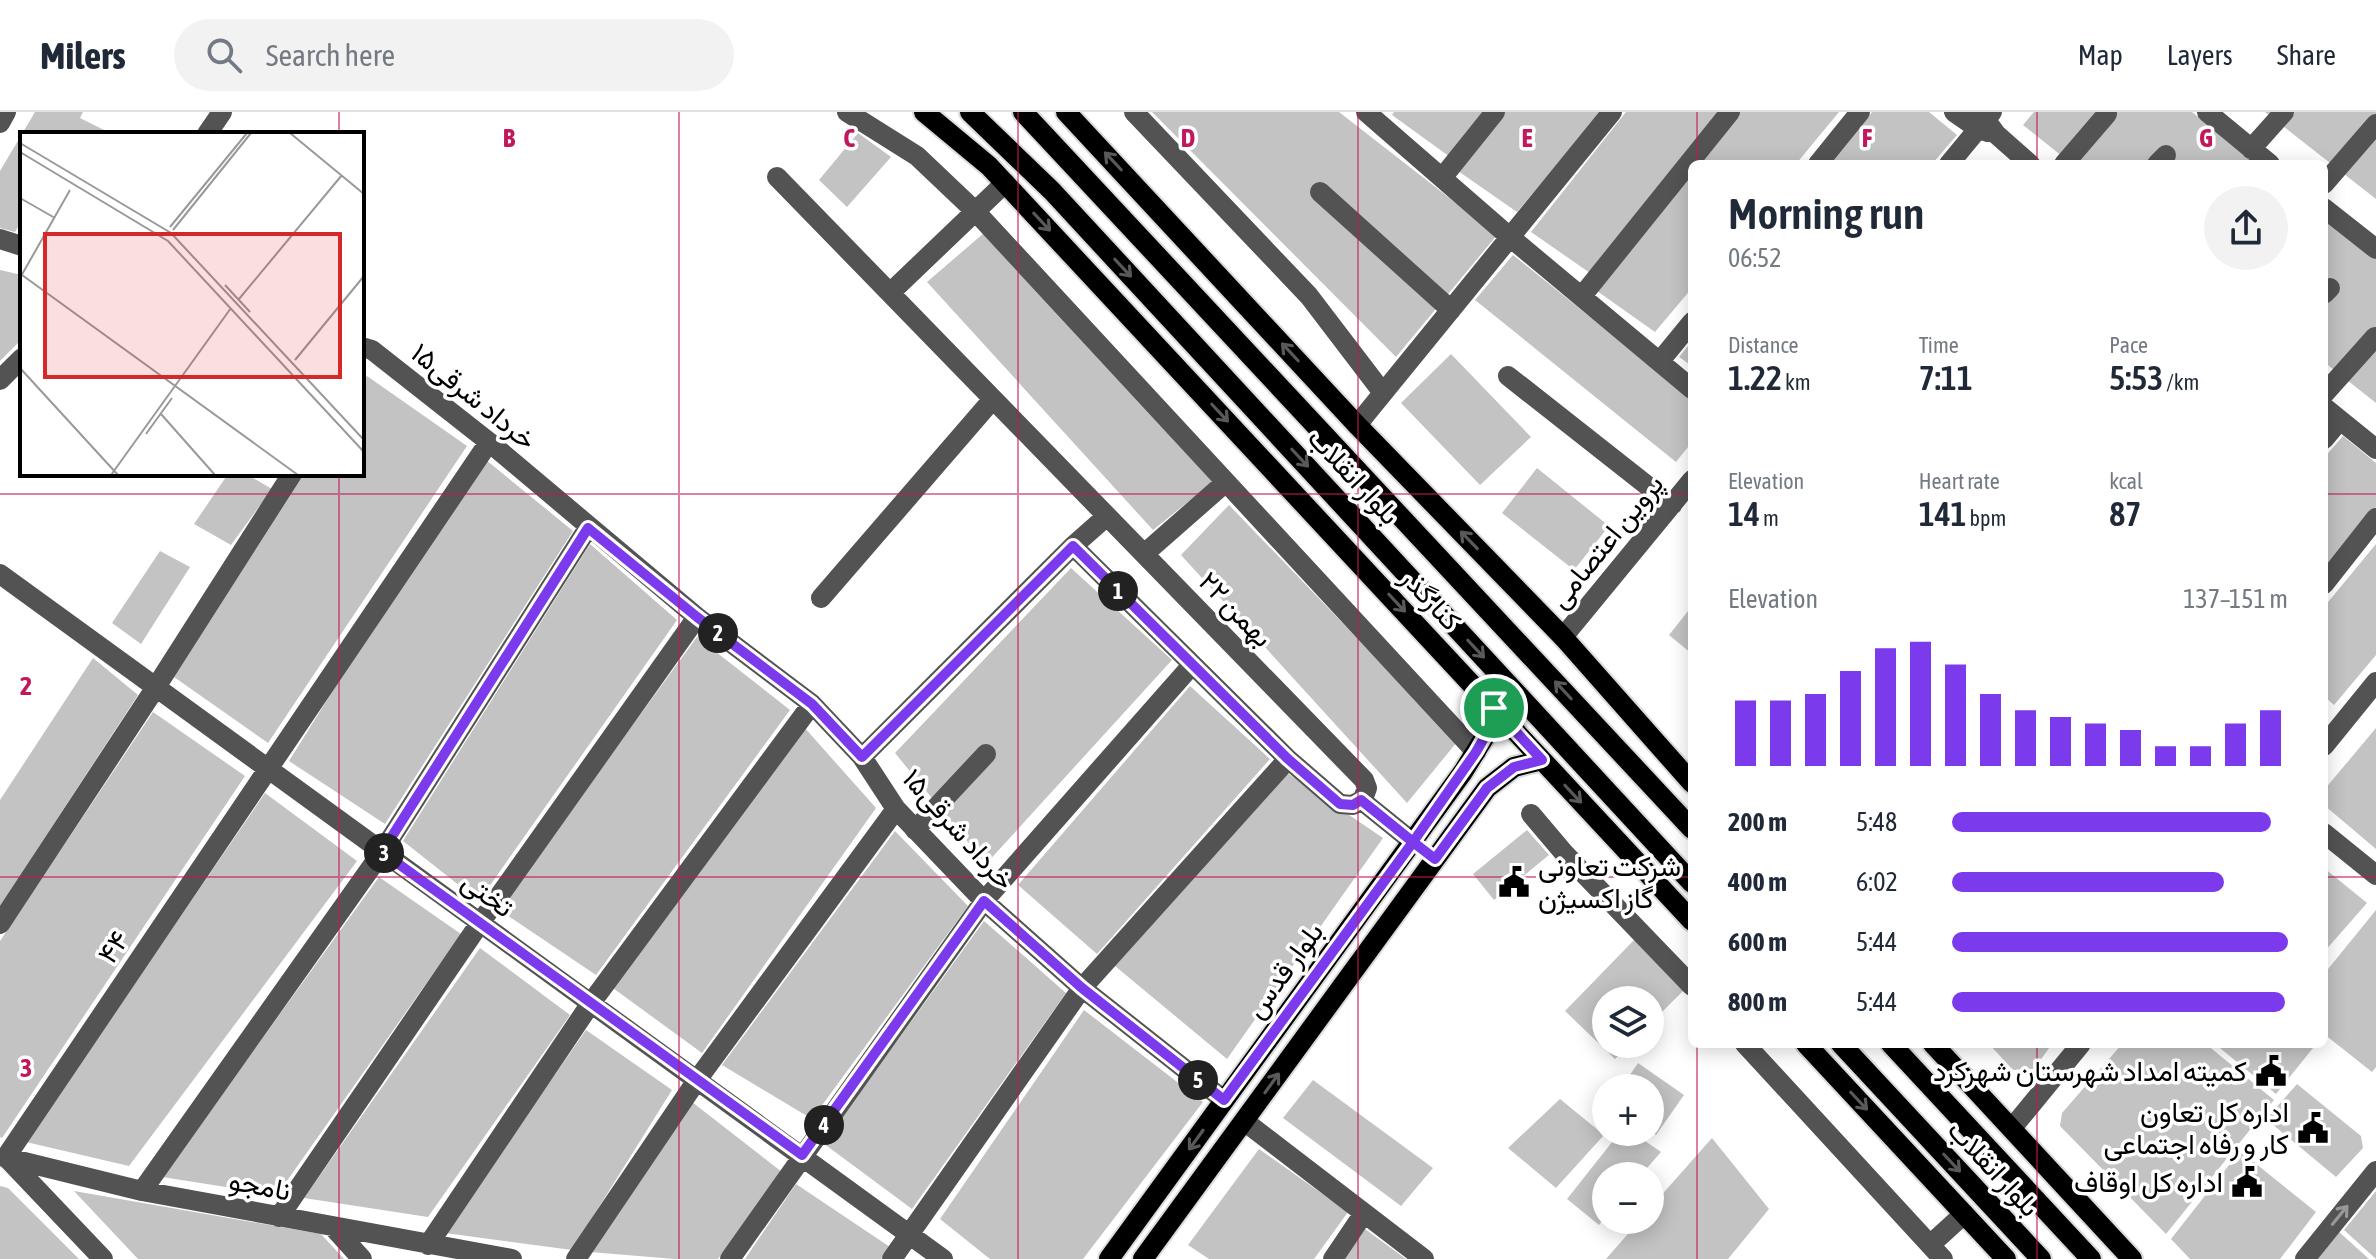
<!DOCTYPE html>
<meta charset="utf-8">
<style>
:root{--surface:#fff;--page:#f2f2f3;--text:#1f2937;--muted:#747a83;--line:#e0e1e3;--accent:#7c3aed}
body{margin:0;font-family:"Asap Condensed",Vazirmatn,sans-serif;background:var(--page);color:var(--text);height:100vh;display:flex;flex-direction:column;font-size:30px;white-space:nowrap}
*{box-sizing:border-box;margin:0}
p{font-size:26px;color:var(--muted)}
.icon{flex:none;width:44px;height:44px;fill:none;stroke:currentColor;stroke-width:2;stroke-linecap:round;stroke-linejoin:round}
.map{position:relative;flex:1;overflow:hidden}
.panel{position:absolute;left:1688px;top:48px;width:640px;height:888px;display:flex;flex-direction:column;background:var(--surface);border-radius:12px;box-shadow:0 4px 20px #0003}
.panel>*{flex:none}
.controls{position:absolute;left:1592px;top:874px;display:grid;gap:16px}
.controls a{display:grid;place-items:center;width:72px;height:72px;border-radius:50%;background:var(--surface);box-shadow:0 4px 20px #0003;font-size:40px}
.pin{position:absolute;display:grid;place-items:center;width:68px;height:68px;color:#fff;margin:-34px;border:4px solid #fff;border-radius:50%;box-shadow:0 2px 8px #0007}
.km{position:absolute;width:40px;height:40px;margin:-20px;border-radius:50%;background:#222;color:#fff;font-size:22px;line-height:40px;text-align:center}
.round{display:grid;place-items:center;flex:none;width:84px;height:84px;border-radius:42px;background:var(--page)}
.summary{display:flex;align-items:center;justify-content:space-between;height:136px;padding:0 40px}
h1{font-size:44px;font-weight:600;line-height:60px}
.stats{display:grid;grid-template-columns:repeat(3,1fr);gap:12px;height:136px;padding:8px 40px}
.stats div{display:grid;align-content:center}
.stats b{font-size:34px;font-weight:600}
.stats small{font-size:22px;font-weight:400}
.stats p{font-size:22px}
.chart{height:224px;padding:16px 40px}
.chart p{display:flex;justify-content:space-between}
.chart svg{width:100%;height:144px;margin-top:8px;stroke:var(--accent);stroke-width:6}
ul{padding:0 40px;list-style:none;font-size:26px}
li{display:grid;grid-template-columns:128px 96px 1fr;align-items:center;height:60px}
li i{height:20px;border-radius:10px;background:var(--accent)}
header{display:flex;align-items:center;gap:48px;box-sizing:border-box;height:112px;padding:0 40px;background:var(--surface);border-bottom:2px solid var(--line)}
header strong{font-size:38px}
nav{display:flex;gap:44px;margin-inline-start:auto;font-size:28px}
.search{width:560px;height:72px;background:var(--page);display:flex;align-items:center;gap:20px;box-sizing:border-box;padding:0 28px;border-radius:44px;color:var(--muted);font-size:30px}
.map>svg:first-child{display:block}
</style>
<header>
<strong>Milers</strong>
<div class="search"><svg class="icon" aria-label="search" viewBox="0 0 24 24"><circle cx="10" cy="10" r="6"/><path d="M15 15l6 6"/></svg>Search here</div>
<nav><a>Map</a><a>Layers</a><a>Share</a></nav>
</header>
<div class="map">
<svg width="2376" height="1147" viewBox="0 0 2376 1147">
<rect width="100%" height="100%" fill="#fff"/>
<path fill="#c3c3c3" d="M35 0H83L80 6 112 22H22V108L15 120 0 116V59Z
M1152 0H1339L1497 123 1396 245Z
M1394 0H1487L1450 45 1392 3Z
M1505 0H1601L1517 100 1458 59Z
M1626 0H1724L1590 161 1531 120Z
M1738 0H1839L1796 52H1697Z
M1872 0H1929L1957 23 1932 52H1831Z
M2034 0H2192L2259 52H2072L2023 13Z
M2265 0H2376V87Z
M858 21 891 45 847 95 819 68Z
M1692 58V176L1655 220 1597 179Z
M2324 104 2376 144V291L2324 250Z
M984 121 1215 368 1153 418 927 170Z
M1513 143 1692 287V330L1676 350 1475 188Z
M0 158 22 163V227L0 249Z
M1692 229V254L1679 245Z
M1451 242 1531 325 1480 373 1401 291Z
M367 264 467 334 268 631 174 565 304 362H362V272Z
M2343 324 2376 351V395L2324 457V346Z
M480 343 573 419 385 712 289 649Z
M1537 356 1609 414 1574 458 1502 401Z
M228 362H246L272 377 231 433 194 412Z
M1229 393 1457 630 1407 691 1181 443Z
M590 432 677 508 479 789 403 729Z
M2376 432V543L2334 593 2324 584V495Z
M160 439 190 455 141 532 112 511Z
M1071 456 1172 548 986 752 895 641Z
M1692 494V542L1669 523Z
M697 525 790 598 596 863 498 797Z
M93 546 138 583 0 794V688Z
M1190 574 1270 647 1097 842 1018 773Z
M153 600 245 664 2 1026 0 1025V829Z
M804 615 876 696 702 941 606 871Z
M2376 616V737L2324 693V678Z
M1286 660 1383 726 1227 947 1115 854Z
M265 681 357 749 129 1054 26 1030Z
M1527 718 1549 743 1494 788 1473 762Z
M895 719 968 794 812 1007 722 953Z
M2324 756 2367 791 2324 840Z
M379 765 461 822 277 1083 162 1065Z
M2376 798V955L2372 960 2324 922V862Z
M984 809 1066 881 912 1097 823 1031Z
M1635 827 1686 876 1650 912V888H1606V932H1630L1615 947 1565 899Z
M480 836 570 903 428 1105 304 1086Z
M1084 898 1203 990 1083 1147H990L940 1107Z
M586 918 672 978 572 1138 445 1121Z
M1989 932H2052L2034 957 2013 958Z
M2122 932H2206L2274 988 2166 1122 2060 1014 2062 1001Z
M2215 932H2307L2313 936 2276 982Z
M1638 951 1684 983 1656 1023 1650 1019V976H1621Z
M1313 968 1433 1056 1401 1094 1283 1006Z
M2297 972 2361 1024 2363 1036 2336 1065 2266 1007Z
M1560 987 1604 1023 1556 1076 1508 1036Z
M692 990 782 1060 718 1147H675L590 1140Z
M1620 1020H1632L1661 1040 1640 1064H1606V1104L1599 1113 1567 1087Z
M1712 1026 1769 1097 1728 1147H1606L1640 1108H1650V1096Z
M1259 1037 1348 1100 1314 1147H1209L1188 1133Z
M2240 1039 2316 1100 2280 1147H2190L2171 1127Z
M796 1072 890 1135 881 1147H745Z
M0 1074 8 1076 79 1147H0Z
M74 1079 321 1122 344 1147H138Z
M2376 1079V1147L2344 1118Z
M1365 1117 1406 1147H1344Z
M2338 1119 2369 1147H2317Z"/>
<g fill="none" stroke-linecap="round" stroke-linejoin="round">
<defs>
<path id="major" d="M924 0 989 54 1692 809
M970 0 1052 79 1692 771
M1023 0 1692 717
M1066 0 1357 313 1563 525 1692 671
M1806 932 2006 1147
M1841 932 2041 1147
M1891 932 2091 1147
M1933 932 2132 1147
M1109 1147 1463 660 1484 626 1494 596
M1143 1147 1487 676 1514 655 1542 648"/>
</defs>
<use href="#major" stroke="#dbdbdb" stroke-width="24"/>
<path stroke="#535353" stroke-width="20" d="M847 0 917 44 976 100 1476 640
M1134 0 1309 184 1383 281
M1366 0 1511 126 1692 277
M1954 0 1977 16 1988 20
M1980 0 1996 22 2030 52
M2207 0 2270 52
M0 11 6 0
M207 22 222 0
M2251 37 2284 0
M1818 52 1860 0
M1949 52 1992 0
M2064 52 2107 2
M2157 52 2166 43
M777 65 1364 668 1367 676 1363 687 1353 693 1340 692 1288 647 1073 434
M1442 66 1495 0
M2324 72 2376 12
M1320 80 1451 198
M2324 96 2376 137
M0 127 22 134
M890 181 1005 71
M2324 182 2330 176
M1582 184 1730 0
M362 235 372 238 489 330 697 505 812 592 862 645 896 697 984 789 1082 876 1224 988
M1660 249 1692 210
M1508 264 1672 393
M0 268 22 246
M2324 282 2375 225
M2324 295 2376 337
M1357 313 1612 0
M2324 327 2340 308
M1144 442 1226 370
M0 462 943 1147
M2324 472 2376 406
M821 486 993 287
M1563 525 1692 368
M2324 634 2376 570
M862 645 1073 434 1107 404
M1361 688 1413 730
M1531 702 1564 741 1692 874
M915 718 986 642
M2324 721 2376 763
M0 812 156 575 292 362
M1745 932 1943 1147
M1244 1009 1424 1147
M2012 1016 2081 932
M4 1045 142 1079 512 1147
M142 1079 382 740 588 416
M279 1105 480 811 697 505
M334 1116 362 1147
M428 1133 591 891 812 592
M1930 1133 1964 1102
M103 1147 6 1045 489 330
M576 1147 697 968 896 697
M730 1147 984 789 1192 553
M892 1147 1082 876 1288 647
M1333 1147 1364 1101
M2305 1147 2376 1059"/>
<use href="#major" stroke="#000" stroke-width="20"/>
</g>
<defs><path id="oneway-shaft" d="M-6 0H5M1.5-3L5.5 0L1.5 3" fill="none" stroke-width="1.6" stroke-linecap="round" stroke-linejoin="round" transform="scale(2)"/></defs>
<g stroke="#595959">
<use href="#oneway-shaft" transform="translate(1113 49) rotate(-133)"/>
<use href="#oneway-shaft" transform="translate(1042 110) rotate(47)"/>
<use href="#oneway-shaft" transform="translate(1123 156) rotate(47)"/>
<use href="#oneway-shaft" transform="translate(1290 240) rotate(-133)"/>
<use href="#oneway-shaft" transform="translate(1220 301) rotate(47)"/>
<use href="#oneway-shaft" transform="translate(1300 346) rotate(47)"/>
<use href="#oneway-shaft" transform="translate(1469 428) rotate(-134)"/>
<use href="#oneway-shaft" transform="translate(1397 491) rotate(47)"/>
<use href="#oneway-shaft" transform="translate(1476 537) rotate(47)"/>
<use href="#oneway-shaft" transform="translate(1563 578) rotate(-133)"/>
<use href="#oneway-shaft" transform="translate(1573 682) rotate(47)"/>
<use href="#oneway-shaft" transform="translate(1272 971) rotate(-54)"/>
<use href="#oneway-shaft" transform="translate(1859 989) rotate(47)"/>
<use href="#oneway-shaft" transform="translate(1196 1028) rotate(126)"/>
<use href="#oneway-shaft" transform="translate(1952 1051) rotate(47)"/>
</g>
<use stroke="#989898" href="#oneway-shaft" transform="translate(2340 1103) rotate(-51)"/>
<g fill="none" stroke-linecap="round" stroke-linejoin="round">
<defs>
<path id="route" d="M1494 596 1484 626 1476 640 1413 730 1361 688 1353 693 1340 692 1288 647 1073 434 862 645 812 592 697 505 588 416 382 740 802 1043 984 789 1082 876 1224 988 1413 730 1435 747 1487 676 1514 655 1542 648 1494 596"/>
</defs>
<use href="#route" stroke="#fff" stroke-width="16"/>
<use href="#route" stroke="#7c3aed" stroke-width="10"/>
</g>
<path fill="none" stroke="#c2185b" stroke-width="2" stroke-opacity="0.55" d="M339 0V22M679 0V1147M1018 0V1147M1358 0V1147M1697 0V52M2037 0V52M339 362V1147M0 382H1692M2324 382H2376M0 765H1692M2324 765H2376M1697 932V1147M2037 932V1147"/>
<defs>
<symbol id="civic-bare" viewBox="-9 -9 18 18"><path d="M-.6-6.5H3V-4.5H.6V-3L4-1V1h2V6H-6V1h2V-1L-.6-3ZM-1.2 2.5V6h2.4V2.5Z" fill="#000" stroke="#fff" stroke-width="2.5" paint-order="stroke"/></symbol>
</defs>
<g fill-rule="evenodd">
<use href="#civic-bare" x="1492" y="748" width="44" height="44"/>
<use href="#civic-bare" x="2249" y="937" width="44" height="44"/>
<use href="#civic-bare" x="2291" y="994" width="44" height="44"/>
<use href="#civic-bare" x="2225" y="1048" width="44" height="44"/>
</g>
<g text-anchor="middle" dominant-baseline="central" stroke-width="7" stroke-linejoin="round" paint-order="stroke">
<g font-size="28" fill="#000" stroke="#fff">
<text transform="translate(474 284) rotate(39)">۱۵خرداد شرقی</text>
<text transform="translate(1354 364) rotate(47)">بلوار انقلاب</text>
<text transform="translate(1606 429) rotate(-51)">پروین اعتصامی</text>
<text transform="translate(1431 487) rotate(47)">کنارگذر</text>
<text transform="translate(1236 497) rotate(46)">۲۲ بهمن</text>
<text transform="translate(959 717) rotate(48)">۱۵خرداد شرقی</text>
<text transform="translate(488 782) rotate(36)">تختی</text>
<text transform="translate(113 835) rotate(-56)">۴۴</text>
<text transform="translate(1284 858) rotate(-54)">بلوار قدس</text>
<text transform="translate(1994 1056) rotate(47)">بلوار انقلاب</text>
<text transform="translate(260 1073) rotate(11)">نامجو</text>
</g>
<g font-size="28" fill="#000" stroke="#fff" text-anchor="end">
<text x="1538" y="754" text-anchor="start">شرکت تعاونی<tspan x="1538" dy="32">گاز اکسیژن</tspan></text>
<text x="2247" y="959">کمیته امداد شهرستان شهرکرد</text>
<text x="2289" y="1000">اداره کل تعاون<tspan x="2289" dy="32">کار و رفاه اجتماعی</tspan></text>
<text x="2223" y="1070">اداره کل اوقاف</text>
</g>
</g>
<g transform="translate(20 20)">
<rect width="344" height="344" fill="#fff"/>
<path fill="none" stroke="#999" stroke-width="2" d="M270 1 344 62M0 11 151 101 344 308M0 20 148 109 344 320M0 66 35 86M150 95 227 1M153 98 231 1M2 143 278 343M0 146 50 58M205 153 230 180M219 167 322 43M275 228 344 144M0 236 98 343M141 282 195 343M126 302 152 266M91 343 211 176"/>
<path fill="#d62828" fill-opacity="0.15" stroke="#d62828" stroke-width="4" d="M25 102H320V245H25Z"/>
<rect width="344" height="344" fill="none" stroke="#000" stroke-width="4"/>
</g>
<g font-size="26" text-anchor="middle" font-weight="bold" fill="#c2185b" stroke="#fff" stroke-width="7" stroke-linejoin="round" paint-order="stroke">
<text x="509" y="35">B</text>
<text x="849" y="35">C</text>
<text x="1188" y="35">D</text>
<text x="1527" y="35">E</text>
<text x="1867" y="35">F</text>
<text x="2206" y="35">G</text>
<text x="26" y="583">2</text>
<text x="26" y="965">3</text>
</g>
</svg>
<div class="controls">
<a><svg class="icon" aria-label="layers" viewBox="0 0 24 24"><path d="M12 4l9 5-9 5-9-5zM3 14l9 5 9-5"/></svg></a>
<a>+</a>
<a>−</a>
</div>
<div class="pin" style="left:1494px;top:596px;background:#1e9e55"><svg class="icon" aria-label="arrive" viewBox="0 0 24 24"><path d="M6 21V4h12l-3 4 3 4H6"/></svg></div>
<b class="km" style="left:1118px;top:479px">1</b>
<b class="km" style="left:718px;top:521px">2</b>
<b class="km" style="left:384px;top:741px">3</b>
<b class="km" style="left:824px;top:1013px">4</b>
<b class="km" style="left:1198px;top:968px">5</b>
<section class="panel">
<div class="summary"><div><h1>Morning run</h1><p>06:52</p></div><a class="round"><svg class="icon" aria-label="share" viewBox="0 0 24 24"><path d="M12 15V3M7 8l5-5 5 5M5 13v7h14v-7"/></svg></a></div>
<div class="stats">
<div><p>Distance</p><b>1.22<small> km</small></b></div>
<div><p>Time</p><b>7:11</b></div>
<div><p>Pace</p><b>5:53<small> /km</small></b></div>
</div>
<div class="stats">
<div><p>Elevation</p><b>14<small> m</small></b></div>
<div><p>Heart rate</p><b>141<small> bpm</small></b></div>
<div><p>kcal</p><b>87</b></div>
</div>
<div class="chart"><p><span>Elevation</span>137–151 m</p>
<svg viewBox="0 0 160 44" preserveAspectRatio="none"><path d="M5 44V24M15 44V24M25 44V22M35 44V15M45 44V8M55 44V6M65 44V13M75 44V22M85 44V27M95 44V29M105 44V31M115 44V33M125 44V38M135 44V38M145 44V31M155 44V27"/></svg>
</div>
<ul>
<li><b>200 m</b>5:48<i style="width:95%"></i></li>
<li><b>400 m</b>6:02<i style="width:81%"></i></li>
<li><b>600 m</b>5:44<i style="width:100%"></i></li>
<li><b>800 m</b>5:44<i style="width:99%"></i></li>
</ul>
</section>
</div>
